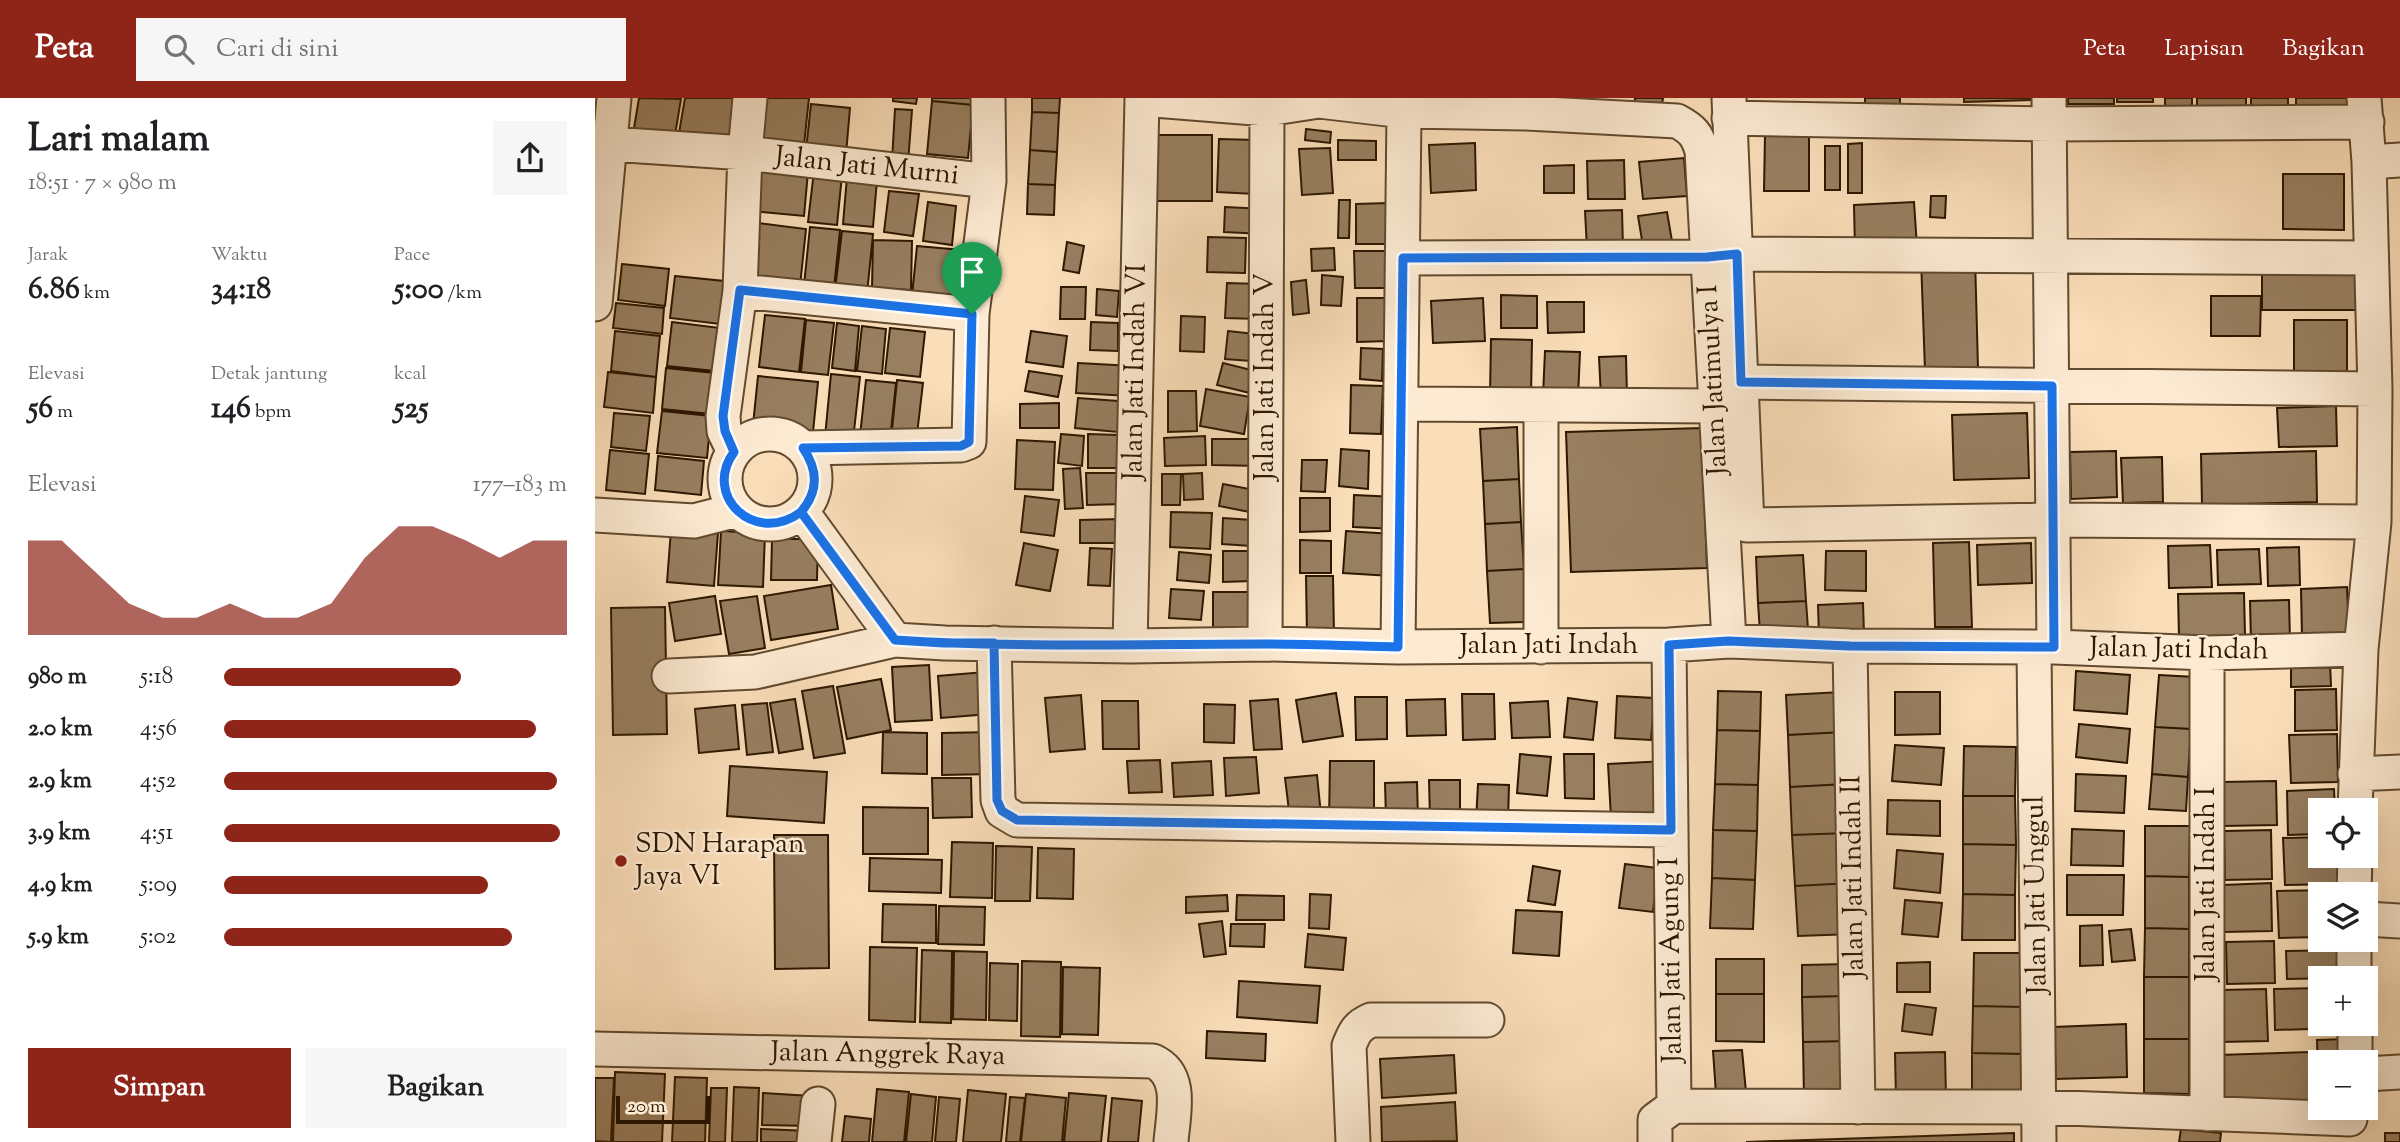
<!DOCTYPE html>
<html lang="id">
<meta charset="utf-8">
<style>
:root{--surface:#fff;--page:#f6f6f6;--text:#202124;--muted:#757577;--accent:#8f2418}
body{margin:0;font-family:"Sorts Mill Goudy",serif;background:var(--page);color:var(--text);height:100vh;display:flex;flex-direction:column;font-size:26px;white-space:nowrap}
*{box-sizing:border-box;margin:0}
p{font-size:23px;color:var(--muted)}
.icon{flex:none;width:38px;height:38px;fill:none;stroke:currentColor;stroke-width:2;stroke-linecap:round;stroke-linejoin:round}
.map{position:relative;flex:1;overflow:hidden}
.drawer{display:flex;flex-direction:column;background:var(--surface);width:595px}
.drawer>*{flex:none}
.fabs{position:absolute;left:1713px;top:700px;display:grid;gap:14px}
.fabs a{display:grid;place-items:center;width:70px;height:70px;border-radius:0px;background:var(--surface);box-shadow:0 7px 28px #0002;font-size:35px}
.scale{position:absolute;left:21px;bottom:18px;width:94px;box-sizing:border-box;padding-left:7px;border:4px solid #2e1800;border-top:0;font-size:19px;line-height:24px;white-space:nowrap;color:#2e1800;-webkit-text-stroke:5px #fcead2;paint-order:stroke}
.pin{position:absolute;display:grid;place-items:center;width:60px;height:60px;color:#fff;margin:-72px -30px;border-radius:50% 50% 50% 0;rotate:-45deg;box-shadow:0 0 7px #0007}
.pin .icon{rotate:45deg}
.round{display:grid;place-items:center;flex:none;width:74px;height:74px;border-radius:0px;background:var(--page)}
.headline{display:flex;align-items:center;justify-content:space-between;height:119px;padding:0 28px}
h1{font-size:38px;font-weight:700;line-height:52px}
.stats{display:grid;grid-template-columns:repeat(3,1fr);gap:10px;height:119px;padding:7px 28px}
.stats div{display:grid;align-content:center}
.stats b{font-size:30px;font-weight:700}
.stats small{font-size:19px;font-weight:400}
.stats p{font-size:19px}
.chart{height:196px;padding:14px 28px}
.chart p{display:flex;justify-content:space-between}
.chart svg{width:100%;height:126px;margin-top:7px;fill:var(--accent);opacity:.7}
.primary-button{display:flex;gap:14px;margin-top:auto;padding:14px 28px}
.primary-button a{flex:1;height:80px;border-radius:0px;background:var(--accent);color:#fff;font-size:28px;font-weight:700;line-height:80px;text-align:center}
.primary-button a+a{background:var(--page);color:var(--text)}
ul{padding:0 28px;list-style:none;font-size:23px}
li{display:grid;grid-template-columns:112px 84px 1fr;align-items:center;height:52px}
li i{height:18px;border-radius:9px;background:var(--accent)}
header{display:flex;align-items:center;gap:42px;box-sizing:border-box;height:98px;padding:0 35px;background:var(--accent);color:#fff}
header strong{font-size:33px}
nav{display:flex;gap:38px;margin-inline-start:auto;font-size:24px}
.search{width:490px;height:63px;background:var(--page);display:flex;align-items:center;gap:18px;box-sizing:border-box;padding:0 24px;border-radius:0px;color:var(--muted);font-size:26px}
main{display:flex;flex:1;min-height:0}
.map>svg:first-child{display:block}
</style>
<header>
<strong>Peta</strong>
<div class="search"><svg class="icon" aria-label="search" viewBox="0 0 24 24"><circle cx="10" cy="10" r="6"/><path d="M15 15l6 6"/></svg>Cari di sini</div>
<nav><a>Peta</a><a>Lapisan</a><a>Bagikan</a></nav>
</header>
<main>
<section class="drawer">
<div class="headline"><div><h1>Lari malam</h1><p>18:51 · 7 × 980 m</p></div><a class="round"><svg class="icon" aria-label="share" viewBox="0 0 24 24"><path d="M12 15V3M7 8l5-5 5 5M5 13v7h14v-7"/></svg></a></div>
<div class="stats">
<div><p>Jarak</p><b>6.86<small> km</small></b></div>
<div><p>Waktu</p><b>34:18</b></div>
<div><p>Pace</p><b>5:00<small> /km</small></b></div>
</div>
<div class="stats">
<div><p>Elevasi</p><b>56<small> m</small></b></div>
<div><p>Detak jantung</p><b>146<small> bpm</small></b></div>
<div><p>kcal</p><b>525</b></div>
</div>
<div class="chart"><p><span>Elevasi</span>177–183 m</p>
<svg viewBox="0 0 160 44" preserveAspectRatio="none"><path d="M0 44V11L10 11L20 22L30 33L40 38L50 38L60 33L70 38L80 38L90 33L100 17L110 6L120 6L130 11L140 17L150 11L160 11V44z"/></svg>
</div>
<ul>
<li><b>980 m</b>5:18<i style="width:69%"></i></li>
<li><b>2.0 km</b>4:56<i style="width:91%"></i></li>
<li><b>2.9 km</b>4:52<i style="width:97%"></i></li>
<li><b>3.9 km</b>4:51<i style="width:98%"></i></li>
<li><b>4.9 km</b>5:09<i style="width:77%"></i></li>
<li><b>5.9 km</b>5:02<i style="width:84%"></i></li>
</ul>
<div class="primary-button"><a>Simpan</a><a>Bagikan</a></div>
</section>
<div class="map">
<svg width="1805" height="1044" viewBox="0 0 1805 1044">
<rect width="100%" height="100%" fill="#fadeb9"/>
<filter id="stains"><feTurbulence type="fractalNoise" baseFrequency=".00286" numOctaves="4"/><feColorMatrix values="0 0 0 0 .2 0 0 0 0 .09 0 0 0 0 .02 0 0 0 .5 -.17"/></filter>
<radialGradient id="worn" r=".72"><stop offset=".6" stop-color="#630" stop-opacity="0"/><stop offset="1" stop-color="#630" stop-opacity=".3"/></radialGradient>
<path fill="#987f60" stroke="#2e1800" stroke-width="2" d="M44 0 86 1 78 49 37 42Z
M90 0H144L136 50 83 41Z
M168 0H214L209 47 163 43Z
M298 0H322L321 6 298 3Z
M337 0H379L378 7 337 3Z
M437 0H465L464 15 437 14Z
M1040 0H1068L1065 19 1038 15Z
M1270 0H1305V17H1270Z
M1369 0H1436V2L1369 4Z
M1473 0H1519V6H1473Z
M1522 0H1558V4H1522Z
M1570 0H1597V12L1570 11Z
M1602 0H1651V10H1602Z
M1656 0H1693V15L1656 16Z
M1701 0H1756V19H1701Z
M337 3 378 7 373 60 332 56Z
M216 6 255 10 251 56 211 52Z
M300 11 317 12 313 65 297 63Z
M437 14 464 15 462 54 435 52Z
M711 31 736 34 735 45 710 42Z
M560 37H617V103H560Z
M1170 37 1214 38V93H1169Z
M624 41 662 42 660 96 622 94Z
M743 42 781 43V62H743Z
M880 45 881 92 836 95 834 47Z
M1267 45V95H1253V46Z
M1230 48H1245V92H1230Z
M735 50 738 95 707 97 704 51Z
M435 52 462 54 460 87 433 86Z
M1089 60 1092 98 1048 101 1044 64Z
M1029 62 1030 101H993L992 63Z
M979 67V95H949V68Z
M161 69 213 74 209 118 157 113Z
M219 73 247 77 242 127 213 124Z
M1688 76H1749V132L1688 131Z
M252 79 282 82 278 129 248 126Z
M433 86 460 87 459 117 432 116Z
M294 93 324 96 318 138 289 134Z
M1336 98H1351L1350 120 1335 119Z
M744 102H755L754 140H743Z
M333 104 361 108 357 147 328 143Z
M1319 104 1322 149 1260 151 1259 107Z
M793 105V146H761V106Z
M630 109 670 111 669 136 629 134Z
M1027 112 1028 150 992 151 990 113Z
M1072 114 1078 149 1049 154 1043 118Z
M156 124 211 131 205 188 150 182Z
M215 129 245 132 239 190 209 187Z
M247 133 278 136 272 196 240 192Z
M613 139 651 140 650 175 612 174Z
M278 142 317 143 316 192 277 190Z
M472 144 489 148 484 175 468 172Z
M322 148 378 153 373 203 317 198Z
M739 150 740 172 717 173 716 151Z
M759 153H793V190H760Z
M1380 159 1383 270 1330 272 1326 161Z
M27 166 74 171 70 208 23 202Z
M1667 171H1762L1763 212H1667Z
M727 177 748 179 746 208 726 207Z
M80 178 129 183 125 226 75 220Z
M711 182 714 215 698 217 696 184Z
M632 185 665 186 664 221 630 220Z
M466 189H491L490 221H465Z
M502 191 524 193 522 219 501 217Z
M906 197 942 198V230H906Z
M1616 198H1666L1665 238H1616Z
M762 200H794V243L762 244Z
M888 200 890 243 838 245 836 203Z
M952 204H989V234L953 235Z
M21 205 69 210 67 236 18 230Z
M170 217 210 221 204 274 164 269Z
M586 218 610 219 609 254 585 253Z
M211 222 239 225 233 277 206 274Z
M1699 222H1752V281H1699Z
M77 224 125 230 120 273 72 268Z
M496 224 523 225V253L495 252Z
M242 225 264 228 260 273 237 270Z
M267 228 291 231 287 276 262 273Z
M295 230 330 234 325 279 290 275Z
M20 233 65 238 61 279 16 273Z
M436 233 472 238 468 269 431 264Z
M633 233 659 236 656 263 630 261Z
M896 241 937 242 936 298 895 297Z
M766 250 788 251 787 283 765 281Z
M950 253 985 254 983 299 948 298Z
M1031 258 1032 299 1006 300 1004 259Z
M483 265 537 268 535 298 481 295Z
M628 265 664 274 659 296 622 287Z
M71 270 120 275 116 316 67 311Z
M434 273 467 278 463 299 430 293Z
M13 274 61 279 58 315 9 309Z
M236 276 265 279 258 342 230 339Z
M163 278 223 284 218 334 158 327Z
M271 282 301 285 295 342 265 338Z
M302 282 328 285 321 345 296 342Z
M756 287 788 288 786 336 755 335Z
M611 291 655 299 649 336 605 328Z
M573 293H601L602 333 573 334Z
M483 300 536 304 534 335 480 330Z
M464 305V330H425V306Z
M1741 308 1742 348 1684 349 1682 310Z
M67 313 116 318 112 360 62 355Z
M19 315 55 318 51 353 16 349Z
M1432 315 1434 380 1359 382 1357 317Z
M922 329 924 381 888 383 885 331Z
M1107 330 1112 470 976 474 971 334Z
M466 336 489 338 487 368 463 365Z
M493 336 524 337V370H493Z
M610 338 611 367 570 368 569 340Z
M617 341H667L666 368 617 367Z
M422 342 460 344 458 392 420 391Z
M746 351 774 353 773 391 744 388Z
M15 352 54 356 50 396 11 392Z
M1521 353 1522 399 1476 401 1475 354Z
M1721 353 1722 404 1607 407 1606 356Z
M63 358 109 363 106 397 60 392Z
M1567 359 1568 404 1528 405 1526 360Z
M707 362H732L730 394 706 393Z
M485 370 488 410 470 411 468 371Z
M491 375H528L529 406 492 407Z
M607 375 608 401 589 402 588 376Z
M567 376H586L585 407H567Z
M924 381 926 424 890 426 888 383Z
M628 386 670 394 665 416 624 408Z
M759 397 801 399 800 431 758 429Z
M430 398 464 402 459 438 426 434Z
M705 400H735V433L705 434Z
M576 414 617 415 615 451 575 449Z
M628 420 657 422 656 448 627 446Z
M525 421V445H485V422Z
M926 424 929 471 892 473 890 426Z
M76 432 123 435 119 488 72 484Z
M126 433 170 435 168 489 123 487Z
M751 433 798 436 796 478 748 475Z
M177 441H223L222 482H176Z
M705 442 736 443V475H705Z
M1374 444 1377 529H1340L1338 445Z
M429 445 463 452 455 493 421 487Z
M1436 445 1437 485 1383 487 1382 447Z
M1615 447 1617 489 1574 490 1573 448Z
M1704 449 1705 487 1673 488 1672 450Z
M495 450 517 451 515 488 493 487Z
M1664 451 1666 486 1623 487 1622 452Z
M628 453H656V483L628 484Z
M1231 453H1271V493L1230 492Z
M584 454 616 457 614 485 582 482Z
M1208 457 1211 503 1163 505 1161 459Z
M929 471 931 524 895 525 892 473Z
M711 478H738L739 538 712 539Z
M236 487 243 531 176 542 169 498Z
M1752 489 1754 539 1707 540 1706 491Z
M576 491 609 493 606 522 574 520Z
M618 494H657L658 542H618Z
M1649 495 1650 537 1584 539 1583 496Z
M120 498 126 536 80 543 74 505Z
M162 498 170 550 134 556 125 503Z
M1694 502 1695 544 1656 545 1655 503Z
M1211 503 1213 531 1165 534 1163 505Z
M1268 505 1269 536 1224 538 1223 507Z
M70 509 72 636 18 637 16 510Z
M1735 565 1736 588 1696 589V566Z
M334 567 337 622 300 624 297 569Z
M1481 573 1535 577 1532 616 1479 612Z
M390 574 394 616 346 620 343 578Z
M1564 577 1600 579 1596 631 1560 629Z
M286 581 296 632 252 641 242 589Z
M238 588 250 655 219 660 207 593Z
M1741 591 1742 632 1700 633V592Z
M1123 593 1166 594 1165 633 1122 632Z
M1247 594 1249 634 1193 637 1191 597Z
M1300 594H1345V636L1300 637Z
M741 595 748 638 708 644 701 602Z
M867 596H899L900 641 868 642Z
M486 597 490 651 455 654 450 600Z
M1022 598 1059 600 1056 642 1020 640Z
M760 599H792V641L761 642Z
M973 600 1002 604 998 642 969 639Z
M200 601 208 651 184 655 175 605Z
M683 601 687 651 659 652 655 603Z
M850 601 851 637 812 638 811 602Z
M507 603H543L544 651H508Z
M953 603 955 639 917 640 915 605Z
M172 605 178 654 152 657 147 607Z
M609 606 640 607 639 645 609 644Z
M140 607 144 651 104 655 100 611Z
M1484 626 1535 631 1532 665 1481 659Z
M1560 629 1596 631 1593 679 1557 676Z
M1122 632 1165 633 1163 687 1120 686Z
M288 634 332 635V676L287 675Z
M398 634 399 676 347 677V635Z
M1249 634 1251 686 1195 689 1193 637Z
M1742 636 1743 684 1696 685 1694 637Z
M1300 647 1349 650 1346 687 1297 683Z
M1369 648 1421 649 1420 698H1368Z
M925 656 956 659 952 698 922 695Z
M969 656H999V701L970 700Z
M661 659 664 695 631 698 629 660Z
M565 662 567 694 534 695 532 663Z
M616 663 618 697 579 699 577 665Z
M735 663H779V724H734Z
M1071 663 1074 717 1016 720 1013 666Z
M135 668 232 674 229 725 132 718Z
M1481 676 1531 678 1529 715 1480 713Z
M1557 676 1593 679 1591 713 1554 711Z
M722 677 726 717 695 721 690 680Z
M337 680H376L377 719 338 720Z
M834 682H865V721H835Z
M1681 683 1682 727 1628 728 1627 684Z
M822 684 823 720 791 721 790 685Z
M883 686 914 687 913 724 881 723Z
M1120 686 1163 687 1162 733 1118 732Z
M1251 686 1254 735 1197 737 1195 689Z
M1739 691 1740 712H1726V736L1693 737 1692 693Z
M1368 698H1420L1421 747 1368 746Z
M1293 702 1345 703V738L1292 736Z
M268 709 333 710V756H268Z
M1550 728H1595L1594 779 1550 778Z
M1477 731 1529 733 1528 768 1476 767Z
M1118 732 1162 733 1160 782 1117 780Z
M1676 732 1677 781 1630 782 1629 733Z
M1254 735 1257 785 1200 788 1197 737Z
M179 737H233L234 870 180 871Z
M1726 739V758H1744L1745 786 1690 787 1688 740Z
M357 744 398 745 397 800 355 799Z
M1368 746 1421 747 1420 797 1368 796Z
M401 748 437 749 435 803H400Z
M443 750 479 751 478 801 442 800Z
M1302 752 1348 756 1345 795 1299 790Z
M275 760 347 762 346 795 274 793Z
M1030 766 1063 770 1058 814 1024 810Z
M938 768 965 773 960 807 933 803Z
M1472 777H1529L1528 817H1472Z
M1550 778 1594 779V831L1550 830Z
M1117 780 1160 782 1158 831 1115 830Z
M1257 785 1259 836 1203 838 1200 788Z
M1676 785 1677 833 1628 834V787Z
M1744 792V796H1726V839L1684 840 1682 793Z
M715 796 736 797 734 831 714 830Z
M1368 796 1420 797V842H1367Z
M632 797 633 813 591 815V799Z
M642 797 689 798V822H641Z
M1310 802 1347 805 1343 839 1307 836Z
M288 806 341 807V845L287 844Z
M344 808 390 809 389 847 343 846Z
M921 812 967 814 964 858 918 855Z
M627 823 631 856 609 859 604 826Z
M636 826H670L669 849 635 848Z
M1507 827 1508 867 1485 868V828Z
M1550 830 1594 831V879H1549Z
M1536 831 1540 862 1517 864 1514 833Z
M713 836 751 840 748 872 710 869Z
M1679 843 1680 885 1632 886 1631 844Z
M275 849 322 850 320 924 274 922Z
M327 852 357 853 356 925 325 924Z
M1749 852 1750 880 1692 881 1691 853Z
M359 853 392 854 391 922 358 921Z
M1379 855H1430L1429 909 1378 908Z
M1121 861H1169V896H1121Z
M427 863 466 864 465 939 426 938Z
M1335 864V894H1302V865Z
M395 865 423 866 422 923 394 922Z
M1253 866V898L1207 899V867Z
M468 869 505 870 503 937 467 936Z
M1549 879H1594V941H1549Z
M644 883 725 888 722 925 642 919Z
M1726 890V926H1747V930L1680 932 1679 891Z
M1671 891 1673 943 1625 944 1624 892Z
M1121 896H1169V944L1121 943Z
M1253 898 1254 943 1208 944 1207 899Z
M1310 906 1341 910 1337 937 1307 933Z
M1378 908 1429 909V956L1377 955Z
M1531 926 1532 979 1461 981 1459 929Z
M612 933 671 936 670 963 611 960Z
M1549 941H1594V996L1549 995Z
M1750 941 1751 964H1726L1724 1011 1722 942Z
M1254 943 1255 1000H1209L1208 944Z
M1147 952 1151 994 1121 996 1118 953Z
M1350 954 1351 1000H1301L1300 955Z
M1716 954 1717 1003 1626 1006 1624 957Z
M1377 955 1429 956 1428 1004H1377Z
M859 957 861 995 787 1000 785 961Z
M20 974 70 976 67 1044H18Z
M80 979 112 980 110 1044H77Z
M0 980H19L16 1044 0 1043Z
M139 989 164 990 162 1044H137Z
M116 990H132L130 1044H114Z
M282 991 314 994 309 1044H277Z
M373 992 411 996 406 1044H368Z
M168 995 216 998 215 1028 167 1027Z
M474 995 511 998 506 1044H469Z
M316 996 341 999 337 1044H311Z
M431 996 471 1000 467 1044H426Z
M344 999 365 1001 361 1044H340Z
M415 999 430 1000 425 1044H411Z
M517 1000 547 1003 543 1044H513Z
M860 1004 862 1043 787 1044 786 1009Z
M250 1018 276 1021 274 1044H247Z
M166 1031 215 1033V1044H166Z
M1586 1031 1626 1035 1625 1044H1584Z
M1419 1035V1044H1151Z
M1790 1035H1805V1044H1790Z"/>
<g fill="none" stroke-linecap="round" stroke-linejoin="round">
<defs>
<path id="street" d="M1134 0 1152 427 1458 422 1779 424
M1454 0 1459 549
M547 1 672 11 724 3 809 13 932 15 1082 23C1097 31 1102 36 1107 53L1134 543
M1134 20 1456 26 1772 24
M0 45 150 55 394 83
M1774 64 1805 62
M808 160 1112 159 1142 156 1776 160
M145 193 377 216
M0 206 19 0
M1146 284 1780 291
M806 306 1120 308
M946 308V549
M130 381a45 45 0 1 1 90 0a45 45 0 1 1-90 0Z
M208 350 366 347 374 344 377 216 394 83 393 0
M139 354 129 333 128 318 145 193 150 55 155 0
M207 414 300 542 350 545 535 548 670 546 803 549 1074 547 1134 543 1255 548 1459 549 1612 555 1766 551
M0 417 99 423 142 412
M399 545 403 702 407 713 422 722 1076 732
M670 546 672 11
M1074 547 1079 1008
M535 548 547 0
M1255 548 1263 1009
M803 549 809 13
M1439 549 1444 1044
M1612 555V1016
M74 578 160 574 300 542
M1760 676 1805 674
M1760 712 1766 551 1779 424 1780 291 1774 64 1769 0
M1759 796 1760 758
M1771 821 1805 823
M1759 842V880
M1760 926V964
M0 951 558 963C589 977 578 1016 576 1044
M1771 976 1805 974
M1079 1008 1444 1009 1755 1021
M219 1044 223 1006
M758 1044 754 948C759 935 762 928 776 922H892
M1060 1044V1022L1079 1008"/>
</defs>
<use href="#street" stroke="#614a2e" stroke-width="37"/>
<use href="#street" stroke="#fcead2" stroke-width="33"/>
</g>
<g fill="none" stroke-linecap="round" stroke-linejoin="round">
<defs>
<path id="route" d="M377 216 374 344 366 348 208 350C223 372 224 393 206 414L300 542 349 545H399L402 702 407 713 422 722 1076 732 1074 547 1133 543 1255 548 1459 549 1457 288 1146 284 1142 156 1112 159 808 160 803 549C759 548 714 546 669 546 546 546 423 550 300 542L206 414C160 448 107 398 139 354L130 333 128 318 145 192 377 216"/>
</defs>
<use href="#route" stroke="#fff" stroke-width="14"/>
<use href="#route" stroke="#1a73e8" stroke-width="9"/>
</g>
<circle fill="#8f2418" stroke="#fcead2" stroke-width="2.5" cx="26" cy="763" r="7"/>
<g text-anchor="middle" dominant-baseline="central" stroke-width="5" stroke-linejoin="round" paint-order="stroke">
<g font-size="28" fill="#2e1800" stroke="#fcead2">
<text transform="translate(272 69) rotate(6)">Jalan Jati Murni</text>
<text transform="translate(541 274) rotate(-89)">Jalan Jati Indah VI</text>
<text transform="translate(671 279) rotate(-90)">Jalan Jati Indah V</text>
<text transform="translate(1119 282) rotate(-93)">Jalan Jatimulya I</text>
<text x="954" y="548">Jalan Jati Indah</text>
<text transform="translate(1584 552) rotate(1)">Jalan Jati Indah</text>
<text transform="translate(1259 779) rotate(-91)">Jalan Jati Indah II</text>
<text transform="translate(1612 786) rotate(-90)">Jalan Jati Indah I</text>
<text transform="translate(1442 797) rotate(-91)">Jalan Jati Unggul</text>
<text transform="translate(1077 862) rotate(-91)">Jalan Jati Agung I</text>
<text transform="translate(293 957) rotate(1)">Jalan Anggrek Raya</text>
</g>
<g font-size="28" fill="#2e1800" stroke="#fcead2" text-anchor="start">
<text x="40" y="747">SDN Harapan<tspan x="40" dy="32">Jaya VI</tspan></text>
</g>
</g>
<rect width="100%" height="100%" filter="url(#stains)"/>
<rect width="100%" height="100%" fill="url(#worn)"/>
</svg>
<div class="fabs">
<a><svg class="icon" aria-label="locate" viewBox="0 0 24 24"><circle cx="12" cy="12" r="6"/><path d="M12 2v4M12 18v4M2 12h4M18 12h4"/></svg></a>
<a><svg class="icon" aria-label="layers" viewBox="0 0 24 24"><path d="M12 4l9 5-9 5-9-5zM3 14l9 5 9-5"/></svg></a>
<a>+</a>
<a>−</a>
</div>
<div class="scale">20 m</div>
<div class="pin" style="left:377px;top:216px;background:#1e9e55"><svg class="icon" aria-label="arrive" viewBox="0 0 24 24"><path d="M6 21V4h12l-3 4 3 4H6"/></svg></div>
</div>
</main>
